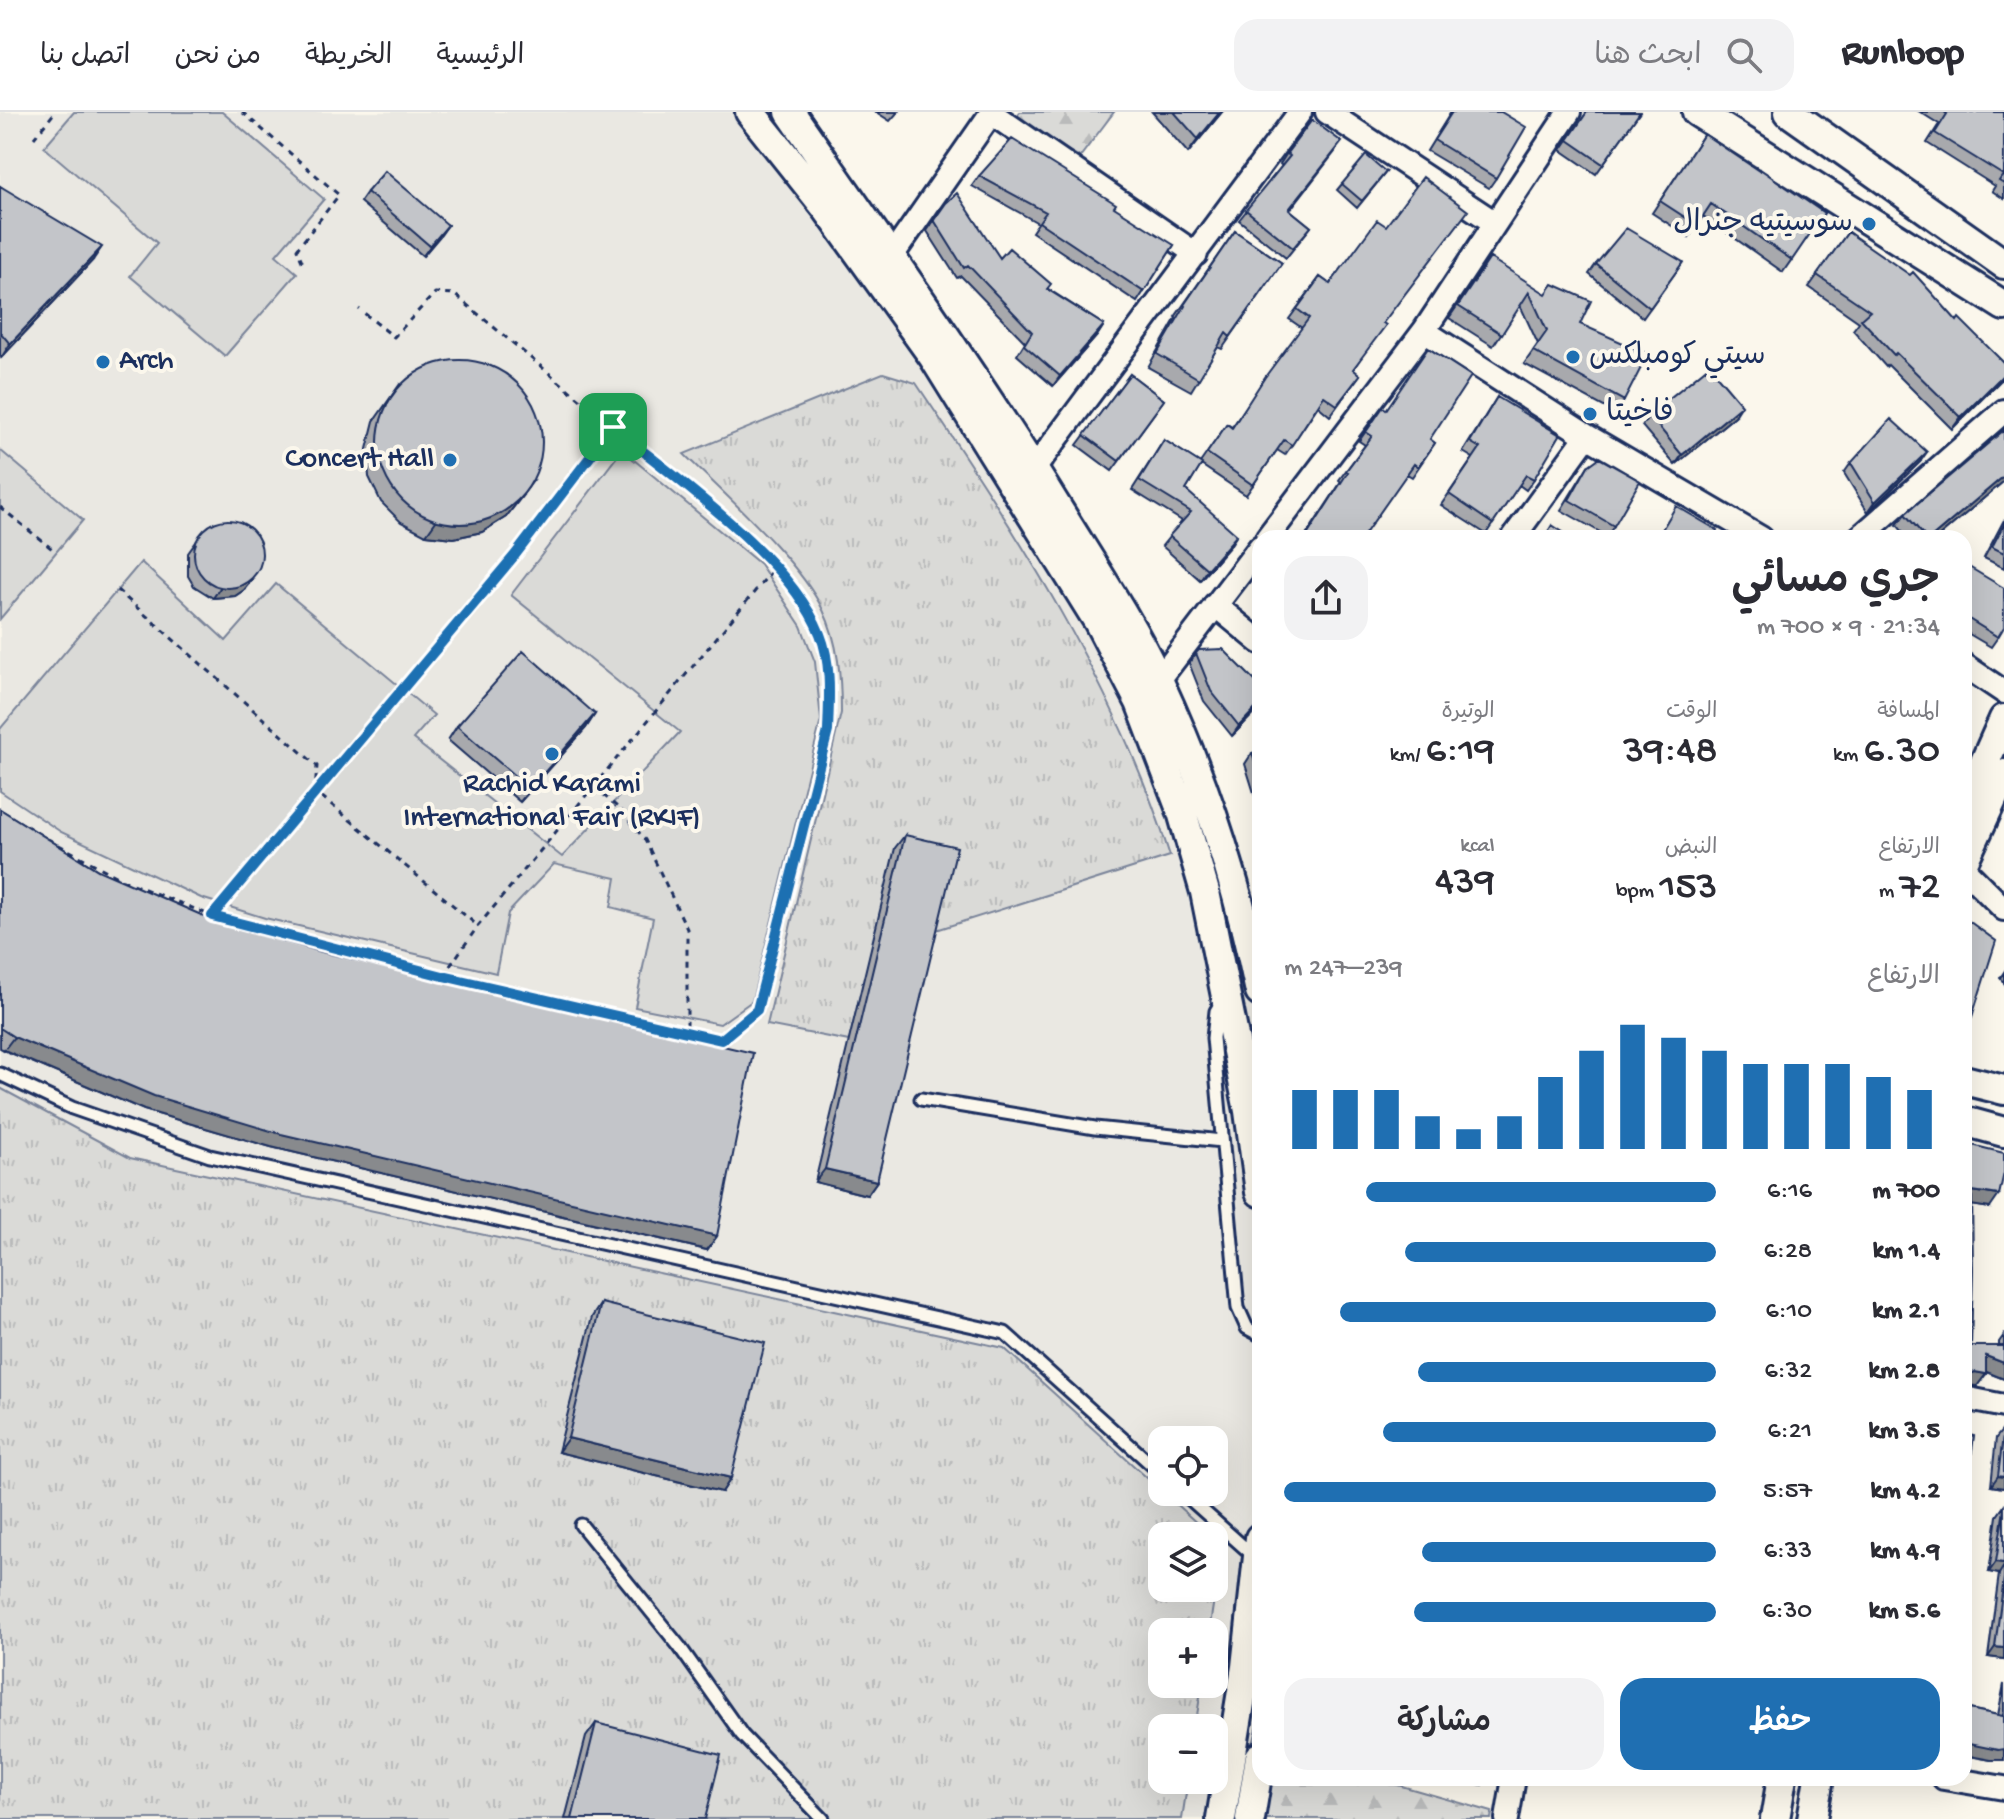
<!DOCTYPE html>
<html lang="ar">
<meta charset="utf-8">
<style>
:root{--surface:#fff;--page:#f2f2f3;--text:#2b2b33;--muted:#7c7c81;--line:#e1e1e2;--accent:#1f6fb2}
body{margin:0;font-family:"Gochi Hand","Playpen Sans Arabic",sans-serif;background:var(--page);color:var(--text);direction:rtl;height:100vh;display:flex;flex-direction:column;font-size:30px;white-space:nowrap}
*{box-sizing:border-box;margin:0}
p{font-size:26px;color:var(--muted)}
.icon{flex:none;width:44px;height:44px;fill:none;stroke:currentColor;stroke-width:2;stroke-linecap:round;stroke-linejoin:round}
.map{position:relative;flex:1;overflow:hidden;direction:ltr}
.drawer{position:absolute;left:1252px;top:418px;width:720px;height:1256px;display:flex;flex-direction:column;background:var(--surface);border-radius:24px;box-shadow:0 8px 32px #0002;direction:rtl}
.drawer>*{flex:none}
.controls{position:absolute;left:1148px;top:1314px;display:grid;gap:16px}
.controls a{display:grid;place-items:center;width:80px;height:80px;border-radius:16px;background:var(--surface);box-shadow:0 8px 32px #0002;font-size:40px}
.pin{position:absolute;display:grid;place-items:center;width:68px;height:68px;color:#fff;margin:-34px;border-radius:16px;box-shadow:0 4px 12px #0006}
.round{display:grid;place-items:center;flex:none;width:84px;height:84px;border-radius:24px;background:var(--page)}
.overview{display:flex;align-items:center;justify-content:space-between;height:136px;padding:0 32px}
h1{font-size:44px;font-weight:600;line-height:60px}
.metrics{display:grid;grid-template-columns:repeat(3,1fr);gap:12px;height:136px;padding:8px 32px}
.metrics div{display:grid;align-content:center}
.metrics b{font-size:40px;font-weight:600}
.metrics small{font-size:22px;font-weight:400}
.metrics p{font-size:22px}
.chart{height:224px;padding:16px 32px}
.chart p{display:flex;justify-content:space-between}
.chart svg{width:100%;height:144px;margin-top:8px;stroke:var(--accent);stroke-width:6}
.primary-button{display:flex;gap:16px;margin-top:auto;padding:16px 32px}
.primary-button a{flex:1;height:92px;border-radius:24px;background:var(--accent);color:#fff;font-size:32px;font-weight:600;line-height:92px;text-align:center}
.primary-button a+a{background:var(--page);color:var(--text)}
ul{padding:0 32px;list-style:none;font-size:26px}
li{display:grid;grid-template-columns:128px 96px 1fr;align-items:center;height:60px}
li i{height:20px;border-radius:10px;background:var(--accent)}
header{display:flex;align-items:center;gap:48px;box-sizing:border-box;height:112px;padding:0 40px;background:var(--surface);border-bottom:2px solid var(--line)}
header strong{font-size:38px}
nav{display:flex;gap:44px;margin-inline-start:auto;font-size:28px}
.search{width:560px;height:72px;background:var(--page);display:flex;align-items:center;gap:20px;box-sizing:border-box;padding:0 28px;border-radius:24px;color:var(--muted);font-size:30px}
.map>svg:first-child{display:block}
</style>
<header>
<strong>Runloop</strong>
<div class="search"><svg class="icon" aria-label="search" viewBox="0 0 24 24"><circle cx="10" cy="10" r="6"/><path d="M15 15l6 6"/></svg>ابحث هنا</div>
<nav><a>الرئيسية</a><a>الخريطة</a><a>من نحن</a><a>اتصل بنا</a></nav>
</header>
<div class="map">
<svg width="2004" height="1707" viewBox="0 0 2004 1707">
<defs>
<pattern id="forest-firs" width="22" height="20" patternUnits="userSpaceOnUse" patternTransform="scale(2)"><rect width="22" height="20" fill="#dadad7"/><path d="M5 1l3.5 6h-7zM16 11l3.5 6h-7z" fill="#babbbb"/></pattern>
<pattern id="park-tufts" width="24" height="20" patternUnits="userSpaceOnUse" patternTransform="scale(2)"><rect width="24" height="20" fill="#dadad7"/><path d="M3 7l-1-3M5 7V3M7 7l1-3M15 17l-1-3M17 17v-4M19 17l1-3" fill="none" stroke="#babbbb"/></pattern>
</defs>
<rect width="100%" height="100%" fill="#fbf7ec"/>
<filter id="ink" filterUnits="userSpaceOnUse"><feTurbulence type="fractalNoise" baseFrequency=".0125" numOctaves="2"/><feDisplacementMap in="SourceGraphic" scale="16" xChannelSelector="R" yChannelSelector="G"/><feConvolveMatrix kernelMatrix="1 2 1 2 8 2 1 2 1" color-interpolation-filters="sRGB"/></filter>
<g filter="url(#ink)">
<path fill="#eae8e2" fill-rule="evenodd" d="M0 0H768L811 53 855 115 1190 695 1232 798 1260 885V1604L1235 1707H0ZM1162 1328H1214V1380H1162ZM1162 1424H1214V1476H1162ZM1162 1520H1214V1572H1162ZM1162 1616H1214V1668H1162Z"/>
<path fill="#dadad7" stroke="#7a849a" stroke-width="2" d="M74 0H222L324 87 276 143 297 161 225 244 130 164 157 131 44 35Z
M0 338 83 408 0 507Z
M622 338 760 452 801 514 815 550 821 608 752 889 720 912 635 895 653 806 611 795 616 766 554 752 508 801 496 861 265 806 201 786 61 720 0 679V617L141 450 226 529 276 472 434 603 413 627 562 745 680 620 511 483Z"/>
<path fill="url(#forest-firs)" stroke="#7a849a" stroke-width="2" d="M1020 0H1114L1080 45 1019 14 1012 9Z
M1260 1604V1666H1384V1669L1492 1700 1491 1707H1235Z"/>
<path fill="url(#park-tufts)" stroke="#7a849a" stroke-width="2" d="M883 261 916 271C1016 420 1116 572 1170 744L930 820 896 737 849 929 767 913 841 601C841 566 839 531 823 498 798 447 726 384 684 342Z
M0 976 130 1046 1004 1236 1211 1424H1162V1476H1214V1426L1222 1434 1209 1520H1162V1572H1202L1195 1616H1162V1668H1188L1182 1707H0Z"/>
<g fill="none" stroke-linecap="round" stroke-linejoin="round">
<defs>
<path id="service" d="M1222 889 1216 899 1213 926 1238 1196 1247 1216 1260 1223
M0 962 72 996 210 1044 1005 1221 1162 1362
M921 987 1095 1016 1222 1029
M1182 1380 1255 1445
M581 1413 679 1534 742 1623 823 1707"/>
<path id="minor" d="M1327 0 1495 111
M991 1 1196 142
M892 144 992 0
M1424 219 1587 324 1761 426
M1034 357 1300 0
M1267 426 1424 219 1569 0
M1513 426 1587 324
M1859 426 2004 299
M1215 493 1260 530
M1964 553 2004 580
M1158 569 1260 435
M1964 757 2004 797
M1964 1286 2004 1294
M1944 1666 2004 1676
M1507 1707 1514 1666"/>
<path id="tertiary" d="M750 0 828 98 933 244 1098 509 1140 590 1182 700 1205 780 1249 999 1260 1080
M790 0C882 133 976 264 1061 402 1095 457 1131 511 1159 570 1205 669 1238 773 1260 880
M1697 0 2004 194
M1789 0 2004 152
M1964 697 2004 607
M1964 748 2004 662
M1964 968 2004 978
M1964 1009 2004 1020
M1221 1707 1246 1555 1260 1426
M1250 1707 1260 1645
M1775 1707 1782 1666
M1812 1707 1819 1666"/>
</defs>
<use href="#service" stroke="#1b2f5e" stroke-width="17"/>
<use href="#minor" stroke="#1b2f5e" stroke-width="28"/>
<use href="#tertiary" stroke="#1b2f5e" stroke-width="34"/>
<path stroke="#1b2f5e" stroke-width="3" stroke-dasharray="6 6" stroke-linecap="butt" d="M242 0 339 83 297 137 304 154
M34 26 55 0
M0 395 56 440
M117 478 317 654 315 679 478 814
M594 675 622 699 645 728 687 817V921
M48 727 125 769 212 804 443 864 721 928 757 898 828 619 830 573 821 524 799 481 724 407 454 182 435 181 394 225 359 197
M212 804 515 443 613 315
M443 864 478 814 775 455"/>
<use href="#service" stroke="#fbf7ec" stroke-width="11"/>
<use href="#minor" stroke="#fbf7ec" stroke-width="22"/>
<use href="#tertiary" stroke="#fbf7ec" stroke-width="28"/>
</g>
<path fill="#a8a9ad" stroke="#1b2f5e" stroke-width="2" d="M876 0H898L890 9Z
M1152 0H1222L1188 41Z
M1451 0H1501L1496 66 1489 76 1427 39Z
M1587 0H1640L1596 62 1561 38Z
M1920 0H2004V87L1992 79 1995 74 1927 31 1939 12Z
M1704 22 1824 101 1783 160 1703 104 1689 125 1652 101Z
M1335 40 1290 98 1311 115 1286 146 1239 108 1282 54 1280 52 1287 41Z
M1386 60 1357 96 1337 78 1342 72Z
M979 64 1174 133 1137 190 1032 120 1038 111 972 74Z
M0 74 93 148 1 246 0 244Z
M367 80 448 113 423 144 360 90Z
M946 91 1000 146 1104 213 1097 224 1053 274 1017 243 1025 230 961 164 957 166 927 119Z
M1235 119 1282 151 1222 237 1218 235 1191 279 1148 255 1176 206 1175 205Z
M1848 120 1957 209 2004 251V264L2001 268 1952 317 1888 253 1886 255 1853 218 1859 210 1809 175Z
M1490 146 1580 212 1624 289 1615 301 1524 252 1538 232 1520 193 1493 234 1449 206Z
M1683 150 1643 206 1589 162 1596 152Z
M1320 165 1383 211 1353 258 1360 263 1330 304 1318 294 1285 343 1277 338 1246 383 1201 353 1186 378 1230 434 1200 468 1162 434 1182 409 1132 378 1164 328 1200 351 1227 312 1232 315 1302 216 1289 207Z
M1130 262 1164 288 1112 359 1077 333Z
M400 272 523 383 506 405 482 420 454 426 426 423 401 410 381 390 369 365 367 337 374 309Z
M1497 285 1534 367 1526 378 1519 373 1486 422 1441 393 1473 346 1463 340Z
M1383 295 1435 331 1412 365 1407 362 1305 425 1341 370 1339 368 1365 333 1359 329Z
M1649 303 1735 304 1675 353 1642 314Z
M2004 318V369L1937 426H1908L1897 413 1905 402Z
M1920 350 1868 400 1844 361 1851 351Z
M1588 354 1614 414 1607 424 1561 398Z
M2004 408V456L1984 446Z
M196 430 244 478 235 484 213 486 194 474 188 464V441Z
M1964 452 1998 525 1991 535 1964 519Z
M1199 538 1260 574V595L1232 624 1204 589 1189 551Z
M595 602 586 616 520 690 448 628 457 614Z
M1260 639V697H1259L1245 652 1252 641Z
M0 697 98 758 717 1124 707 1138 271 1035 144 998 4 938 0 936Z
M905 723 877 1069 867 1083 815 1070 895 736Z
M1966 807 1970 911 1964 920V810Z
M2004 860V871L2000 866Z
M1964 1031 1990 1096 1972 1093 1971 1234H1999V1230L2004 1223V1267L1986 1260V1262L1977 1274 1966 1272Z
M601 1191 731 1366 722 1380 558 1340 592 1205Z
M2004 1316V1376L1991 1374 1996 1326Z
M2004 1394V1547L1988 1545 1999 1462 1989 1460 1997 1404Z
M2004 1572V1648H1991L1964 1643V1596L1998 1603Z
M596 1611 705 1707H565L586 1625Z"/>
<path fill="#888a8d" stroke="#1b2f5e" stroke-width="2" d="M1220 0H1222L1188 41 1198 27Z
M448 113 441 123 423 144 430 134Z
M102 135 93 148 1 246 10 232Z
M1104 213 1097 224 1053 274 1060 264Z
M2004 262 2001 268 1952 317 1961 305Z
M1742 293 1735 304 1675 353 1682 343Z
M1927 340 1920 350 1868 400 1875 390Z
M2004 364V369L1937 426H1931Z
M533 369 506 405 482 420 454 426 426 423 436 409Z
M1237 423 1230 434 1200 468 1207 457Z
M252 468 244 478 235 484 213 486 220 476Z
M1260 592V595L1232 624 1239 614Z
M595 602 586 616 520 690 530 677Z
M14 925 717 1124 707 1138 271 1035 144 998 4 938Z
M825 1057 877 1069 867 1083 815 1070Z
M1972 1079 1999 1083 1990 1096 1964 1092Z
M1986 1244 2004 1251V1267L1977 1256Z
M1975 1260 1986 1262 1977 1274 1964 1273V1264Z
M568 1326 731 1366 722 1380 558 1340Z
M1998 1364 2004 1365V1376L1991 1374Z
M1996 1450 2004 1451V1454L1999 1462 1989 1460Z
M1995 1535 2004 1536V1547L1988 1545Z
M1964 1631 2004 1637V1648H1991L1964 1643Z
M1451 1666H1487L1482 1673Z"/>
<path fill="#c3c5c9" stroke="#1b2f5e" stroke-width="2" d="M1174 0H1220L1198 27Z
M1452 0H1501L1526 15 1496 66 1434 28Z
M1587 0H1640L1603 52 1568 28Z
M1944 0H2004V72L1999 69 2003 63 1935 21 1947 2Z
M1312 8 1342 30 1289 97 1311 115 1293 136 1246 98 1290 44 1287 41Z
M1704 22 1759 59 1760 57 1824 101 1792 148 1711 92 1697 113 1660 89Z
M1012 27 1116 92 1114 95 1174 133 1144 180 1039 110 1046 100 979 64Z
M1366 43 1386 60 1362 89 1342 72Z
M385 59 448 113 430 134 367 80Z
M1423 65 1468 99 1383 211 1386 213 1353 257 1360 263 1337 293 1324 284 1292 333 1284 328 1253 373 1207 341 1227 312 1232 316 1265 265 1309 206 1297 197 1320 165 1330 172 1377 108 1386 114Z
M0 74 102 135 10 232 0 220Z
M957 81 1000 146 1009 136 1051 172 1047 177 1104 213 1060 264 1024 233 1032 220 968 153 964 156 934 108 946 91Z
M1626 116 1683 150 1650 196 1596 152Z
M1235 119 1282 151 1230 225 1226 221 1199 267 1157 242 1185 194 1184 193Z
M1848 120 1910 163 1913 160 1957 209 1959 206 2004 251V262L1961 305 1896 241 1894 243 1861 207 1870 199 1817 163Z
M1490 146 1546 182 1553 172 1591 189 1580 212 1648 242 1624 289 1533 239 1547 219 1529 180 1502 222 1458 194Z
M1428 236 1471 264 1430 327 1435 331 1418 355 1414 352 1362 426H1301L1303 423 1306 425 1348 360 1346 359 1372 324 1366 320 1383 295 1386 298Z
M378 330a82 82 0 1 1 164 0a82 82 0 1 1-164 0Z
M1709 254 1742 293 1682 343 1649 303Z
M1130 262 1164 288 1119 349 1084 323Z
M1497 285 1560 323 1534 367 1526 363 1493 412 1449 382 1480 336 1470 330Z
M1891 307 1927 340 1875 390 1851 351Z
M2004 318V364L1931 426H1926L1905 402Z
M1164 328 1202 352 1186 378 1237 423 1207 457 1169 424 1191 400 1139 368Z
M1599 346 1640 369 1614 414 1569 388 1588 354Z
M1676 394 1717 418 1712 426H1657Z
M194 442a34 34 0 1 1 68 0a34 34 0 1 1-68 0Z
M2004 412V441L1992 435Z
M1552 413 1572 426H1544Z
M1883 420 1890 426H1874Z
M1964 452 2004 476V515L1998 525 1964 504Z
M1223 537 1260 574V592L1239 614 1211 579 1196 541 1199 538Z
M523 539 595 602 530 677 457 614Z
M1260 639V666L1252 641Z
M0 697 98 758 215 809 322 840 753 941 717 1124 281 1022 154 984 14 925 0 916Z
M905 723 957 735 877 1069 825 1057Z
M1966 807 1996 829 1970 911 1964 908V815Z
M1964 1031 2004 1041V1061L1999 1083 1972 1079 1973 1158 1971 1234H2004V1251L1986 1244V1262L1975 1260 1964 1264Z
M601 1191 765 1231 731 1366 568 1326Z
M2004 1316V1365L1998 1364Z
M1964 1322 1974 1324 1964 1394Z
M2004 1397V1451L1996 1450Z
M2004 1466V1536L1995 1535Z
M1964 1596 2003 1604 2004 1597V1637L1998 1638 1964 1631Z
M596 1611 721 1643 705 1707H572Z"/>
</g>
<g fill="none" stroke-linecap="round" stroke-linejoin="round" filter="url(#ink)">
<defs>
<path id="route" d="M613 315C676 367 790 446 820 522 832 552 829 588 828 619L757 898 721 928 443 864 212 804 515 443Z"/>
</defs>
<use href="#route" stroke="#fff" stroke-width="16"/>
<use href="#route" stroke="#1f6fb2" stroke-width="10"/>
</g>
<g fill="#1f6fb2" stroke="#fbf7ec" stroke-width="3">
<circle cx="1869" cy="112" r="8"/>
<circle cx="1573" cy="245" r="8"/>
<circle cx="103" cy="250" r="8"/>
<circle cx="1590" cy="302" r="8"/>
<circle cx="450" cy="348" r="8"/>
<circle cx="552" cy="642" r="8"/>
</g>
<g text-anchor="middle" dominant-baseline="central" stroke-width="8" stroke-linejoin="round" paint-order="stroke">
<g font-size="30" fill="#1b2f5e" stroke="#fbf7ec" text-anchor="start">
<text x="1853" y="112" text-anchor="end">سوسيتيه جنرال</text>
<text x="1589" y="245">سيتي كومبلكس</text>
<text x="119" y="250">Arch</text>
<text x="1606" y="302">فاخيتا</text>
<text x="434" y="348" text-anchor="end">Concert Hall</text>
<text x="552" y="673" text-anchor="middle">Rachid Karami<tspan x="552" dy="34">International Fair (RKIF)</tspan></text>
</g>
</g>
</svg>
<div class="controls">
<a><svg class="icon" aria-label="locate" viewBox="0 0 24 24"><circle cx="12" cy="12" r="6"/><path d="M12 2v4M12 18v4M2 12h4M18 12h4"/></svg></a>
<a><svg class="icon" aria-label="layers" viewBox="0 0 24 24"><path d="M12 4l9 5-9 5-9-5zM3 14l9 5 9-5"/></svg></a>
<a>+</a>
<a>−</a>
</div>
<div class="pin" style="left:613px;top:315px;background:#1e9e55"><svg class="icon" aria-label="arrive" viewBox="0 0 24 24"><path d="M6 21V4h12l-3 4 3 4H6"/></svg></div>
<section class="drawer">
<div class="overview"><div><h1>جري مسائي</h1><p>21:34 · 9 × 700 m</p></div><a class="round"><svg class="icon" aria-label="share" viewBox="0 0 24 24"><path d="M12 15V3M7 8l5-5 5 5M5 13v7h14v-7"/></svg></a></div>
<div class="metrics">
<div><p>المسافة</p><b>6.30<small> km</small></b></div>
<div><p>الوقت</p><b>39:48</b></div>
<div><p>الوتيرة</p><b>6:19<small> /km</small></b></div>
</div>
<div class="metrics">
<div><p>الارتفاع</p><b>72<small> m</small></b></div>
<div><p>النبض</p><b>153<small> bpm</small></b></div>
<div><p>kcal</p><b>439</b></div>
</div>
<div class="chart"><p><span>الارتفاع</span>239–247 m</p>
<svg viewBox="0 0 160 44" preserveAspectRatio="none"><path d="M5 44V26M15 44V26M25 44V26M35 44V34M45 44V38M55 44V34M65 44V22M75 44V14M85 44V6M95 44V10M105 44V14M115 44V18M125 44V18M135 44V18M145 44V22M155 44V26"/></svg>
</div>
<ul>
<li><b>700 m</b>6:16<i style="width:81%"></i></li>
<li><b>1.4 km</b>6:28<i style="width:72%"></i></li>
<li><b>2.1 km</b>6:10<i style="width:87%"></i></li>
<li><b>2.8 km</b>6:32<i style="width:69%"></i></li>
<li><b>3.5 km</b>6:21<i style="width:77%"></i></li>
<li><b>4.2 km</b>5:57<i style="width:100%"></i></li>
<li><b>4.9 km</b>6:33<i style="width:68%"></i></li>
<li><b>5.6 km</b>6:30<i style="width:70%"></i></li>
</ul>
<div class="primary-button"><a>حفظ</a><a>مشاركة</a></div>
</section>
</div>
